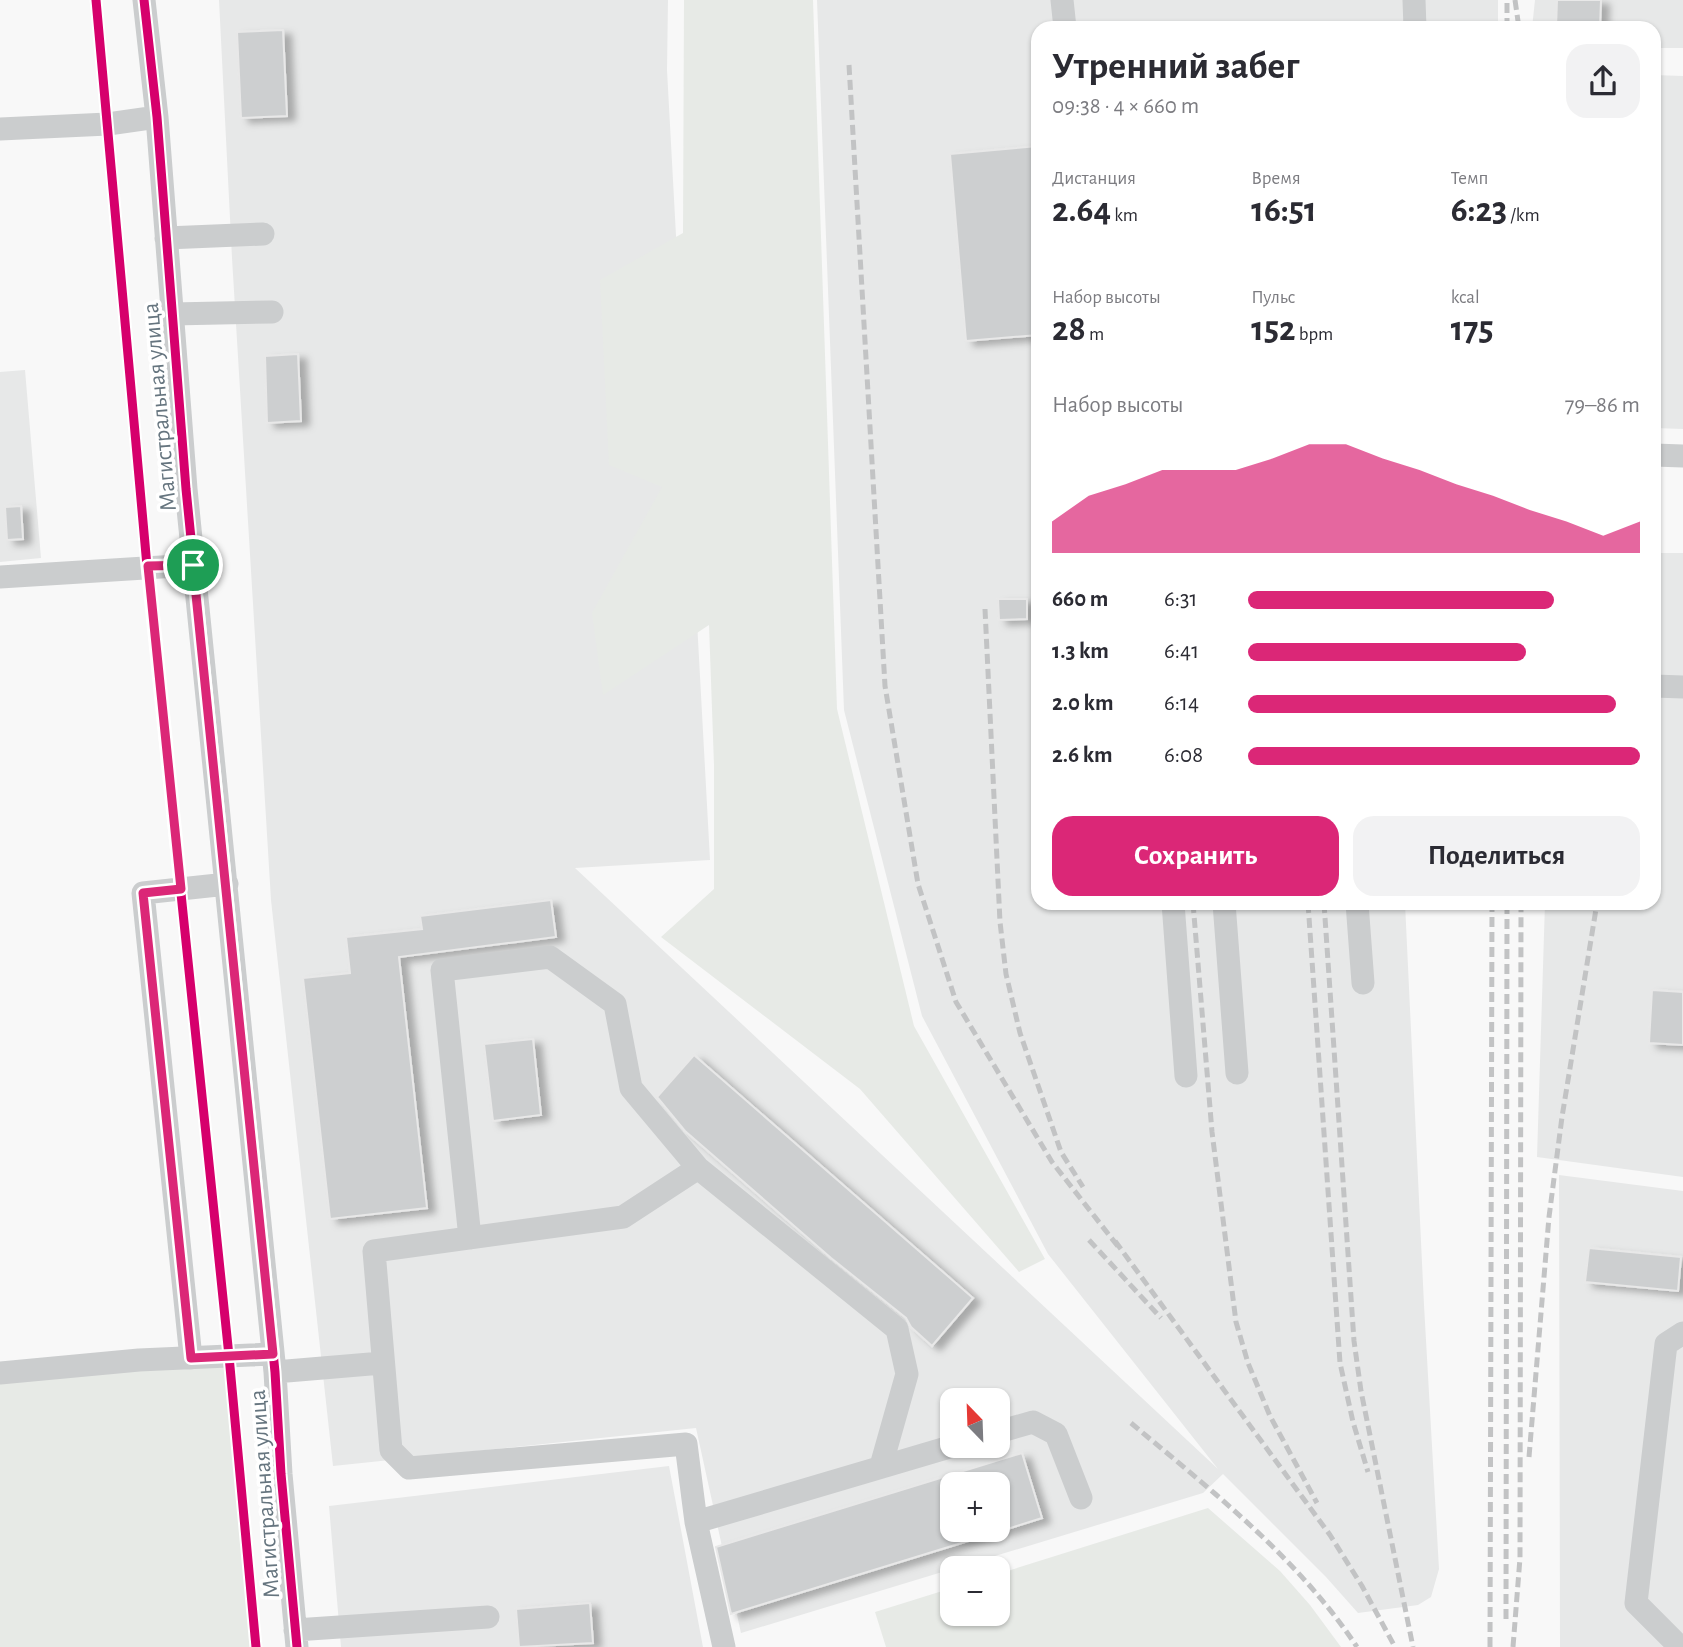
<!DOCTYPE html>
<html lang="ru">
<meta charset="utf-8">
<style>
:root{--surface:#fff;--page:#f2f2f3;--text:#2b2b33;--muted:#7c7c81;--accent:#db2777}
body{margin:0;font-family:"Alegreya Sans",sans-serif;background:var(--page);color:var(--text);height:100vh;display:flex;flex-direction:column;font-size:26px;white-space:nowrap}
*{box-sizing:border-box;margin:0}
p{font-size:23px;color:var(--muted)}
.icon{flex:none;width:38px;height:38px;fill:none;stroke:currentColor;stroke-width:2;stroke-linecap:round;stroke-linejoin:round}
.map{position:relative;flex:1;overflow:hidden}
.drawer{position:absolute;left:1031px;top:21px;width:630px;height:889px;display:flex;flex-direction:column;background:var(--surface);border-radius:21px;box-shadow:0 2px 5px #0004}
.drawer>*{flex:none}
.needle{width:46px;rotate:337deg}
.tools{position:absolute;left:940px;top:1388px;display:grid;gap:14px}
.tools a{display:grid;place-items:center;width:70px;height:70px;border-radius:14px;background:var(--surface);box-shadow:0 2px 5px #0004;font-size:35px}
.pin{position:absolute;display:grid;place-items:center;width:60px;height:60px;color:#fff;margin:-30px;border:4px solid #fff;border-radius:50%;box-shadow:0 2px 7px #0007}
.round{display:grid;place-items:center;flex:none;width:74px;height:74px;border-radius:21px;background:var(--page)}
.summary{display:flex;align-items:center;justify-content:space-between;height:119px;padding:0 21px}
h1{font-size:38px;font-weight:700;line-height:52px}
.metrics{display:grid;grid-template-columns:repeat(3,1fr);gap:10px;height:119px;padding:7px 21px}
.metrics div{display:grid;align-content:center}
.metrics b{font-size:35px;font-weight:700}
.metrics small{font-size:19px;font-weight:400}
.metrics p{font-size:19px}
.chart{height:196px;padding:14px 21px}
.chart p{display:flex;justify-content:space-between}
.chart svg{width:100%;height:126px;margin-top:7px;fill:var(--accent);opacity:.7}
.primary-button{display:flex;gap:14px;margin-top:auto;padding:14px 21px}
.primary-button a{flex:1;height:80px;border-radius:21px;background:var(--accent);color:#fff;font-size:28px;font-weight:700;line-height:80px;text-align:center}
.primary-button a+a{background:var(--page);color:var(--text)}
ul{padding:0 21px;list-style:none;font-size:23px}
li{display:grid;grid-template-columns:112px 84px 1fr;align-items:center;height:52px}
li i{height:18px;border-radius:9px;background:var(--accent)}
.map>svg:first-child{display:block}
</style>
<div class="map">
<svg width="1683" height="1647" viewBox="0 0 1683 1647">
<defs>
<filter id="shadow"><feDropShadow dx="8" dy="4.5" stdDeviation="3.5" flood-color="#0004"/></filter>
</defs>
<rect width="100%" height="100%" fill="#f8f8f8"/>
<path fill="#e7e8e8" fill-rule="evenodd" d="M219 0H668L667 70 710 860 575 868 1218 1469 1048 1254 922 1016 844 710 817 0H1498V28H1038V903H1405L1424 1305 1439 1569 1431 1597 1418 1605 1358 1613 1326 1577 1223 1474 1203 1493 741 1633 696 1428 333 1466 271 900 232 258ZM952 1400H998V1446H952ZM952 1484H998V1530H952Z
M1535 0H1683V48H1654V28H1532Z
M1654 75 1683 76V429L1654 428Z
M25 370 41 558 0 562V372Z
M1654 553H1683V1177L1537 1157 1545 903H1654Z
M1559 1175 1683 1191V1647H1560Z
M669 1466 703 1647H341L329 1506Z"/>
<path fill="#e7eae6" d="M684 0H813L837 709 914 1026 1045 1259 1019 1272 860 1089 661 937 714 889V765L709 625 603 695 592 613 662 487 609 465 600 280 683 233Z
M229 1356 256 1647H0V1374Z
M1208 1508 1280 1571 1310 1605 1341 1647H886L875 1612 952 1588V1614H998V1574Z"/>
<path fill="#cdcfd0" stroke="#e8e8e8" stroke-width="2" filter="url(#shadow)" d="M1557 0H1601L1600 28H1556Z
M283 30 287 116 241 118 237 32Z
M1038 146V335L966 341 950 154Z
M298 354 301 421 267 423 265 356Z
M21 506 23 539 7 540 5 507Z
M998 599H1027V619L999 620Z
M551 900 556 937 399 957 427 1208 330 1219 303 978 350 973 346 937 422 929 420 916Z
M1652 990 1683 992V1045L1649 1043Z
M533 1039 541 1115 493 1121 484 1044Z
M694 1055 973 1298 932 1346 911 1327 906 1318 831 1258 685 1131 657 1097Z
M1589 1248 1681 1257 1678 1291 1585 1282Z
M1022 1453 1042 1518 998 1532V1484H952V1530H993L994 1533 731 1614 716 1547Z
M590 1603 593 1643 519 1647 516 1609Z"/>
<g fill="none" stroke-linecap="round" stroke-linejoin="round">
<path stroke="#cbcdce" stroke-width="23" d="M144 0 157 117 186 489 275 1372 281 1474 297 1647
M1062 0 1065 28
M1414 0 1415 28
M0 129 108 124 157 117
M166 238 263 234
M172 314 272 312
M1654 455 1683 456
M0 577 193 565
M1654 686 1683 687
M1173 903 1186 1076
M1224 903 1237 1073
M1357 903 1363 983
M698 1168 623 1217 374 1251 391 1450 409 1468 686 1444 696 1522 724 1647
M470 1238 442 970 550 957 615 1004 631 1088 698 1168 897 1329 907 1374 881 1466
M191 1358 143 893 227 884
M275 1372 382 1363
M0 1373 139 1360 273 1354
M998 1432 1033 1422 1056 1434 1081 1498
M696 1522 953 1446
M295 1630 488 1617
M1680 1647 1636 1603 1666 1344 1683 1333"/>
<path stroke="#c2c3c4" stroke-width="5" stroke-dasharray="10 5" stroke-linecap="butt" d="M1515 0 1519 28
M1507 28V0
M849 65 885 686 918 884 956 1002 1052 1162 1120 1249
M985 609 1000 922 1006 974 1020 1033 1061 1152 1083 1187
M1193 903 1212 1132 1236 1322 1248 1363 1270 1416 1317 1503
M1308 903 1340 1363 1353 1422 1368 1472
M1324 903 1354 1341 1361 1391 1413 1647
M1089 1240 1161 1318
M1115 1241 1330 1535 1362 1586 1395 1647
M1131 1423C1212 1491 1298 1558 1357 1647
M1529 1457 1549 1217 1562 1117 1597 903
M1506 1619 1507 903
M1490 1647 1492 903
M1513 1647 1520 1558 1521 903"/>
<defs>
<path id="cycleway" d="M96 0 147 566 229 1356 256 1647
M144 0 157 117 186 489 275 1372 281 1474 297 1647"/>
</defs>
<use href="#cycleway" stroke="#fff" stroke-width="13"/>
<use href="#cycleway" stroke="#d6006c" stroke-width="9"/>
</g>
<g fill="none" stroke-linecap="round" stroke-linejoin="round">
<defs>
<path id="route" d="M193 565 273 1354 191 1358 143 893 181 889 148 566Z"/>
</defs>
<use href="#route" stroke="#fff" stroke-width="14"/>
<use href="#route" stroke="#db2777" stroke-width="9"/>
</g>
<g text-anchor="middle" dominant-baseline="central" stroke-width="7" stroke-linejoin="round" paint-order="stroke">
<g font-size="24" fill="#66757f" stroke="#fff">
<text transform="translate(160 407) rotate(-95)">Магистральная улица</text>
<text transform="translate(265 1494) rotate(-94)">Магистральная улица</text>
</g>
</g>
</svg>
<div class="tools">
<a><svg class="needle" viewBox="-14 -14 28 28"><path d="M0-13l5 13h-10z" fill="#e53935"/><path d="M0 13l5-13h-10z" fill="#7c7c81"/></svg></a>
<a>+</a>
<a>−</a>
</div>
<div class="pin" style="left:193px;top:565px;background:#1e9e55"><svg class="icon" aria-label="arrive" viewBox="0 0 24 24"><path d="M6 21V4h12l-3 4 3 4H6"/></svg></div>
<section class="drawer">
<div class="summary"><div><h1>Утренний забег</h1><p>09:38 · 4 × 660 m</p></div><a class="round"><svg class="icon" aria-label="share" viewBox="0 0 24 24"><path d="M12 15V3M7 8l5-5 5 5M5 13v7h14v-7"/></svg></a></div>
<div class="metrics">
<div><p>Дистанция</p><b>2.64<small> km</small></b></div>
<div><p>Время</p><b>16:51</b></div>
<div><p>Темп</p><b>6:23<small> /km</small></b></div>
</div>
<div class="metrics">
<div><p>Набор высоты</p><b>28<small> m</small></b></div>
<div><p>Пульс</p><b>152<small> bpm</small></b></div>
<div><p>kcal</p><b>175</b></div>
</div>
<div class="chart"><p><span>Набор высоты</span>79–86 m</p>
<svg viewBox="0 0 160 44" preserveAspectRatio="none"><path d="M0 44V33L10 24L20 20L30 15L40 15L50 15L60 11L70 6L80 6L90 11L100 15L110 20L120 24L130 29L140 33L150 38L160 33V44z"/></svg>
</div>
<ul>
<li><b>660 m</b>6:31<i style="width:78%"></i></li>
<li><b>1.3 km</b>6:41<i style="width:71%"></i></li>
<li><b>2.0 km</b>6:14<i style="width:94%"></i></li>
<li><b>2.6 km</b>6:08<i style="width:100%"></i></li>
</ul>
<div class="primary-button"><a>Сохранить</a><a>Поделиться</a></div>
</section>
</div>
